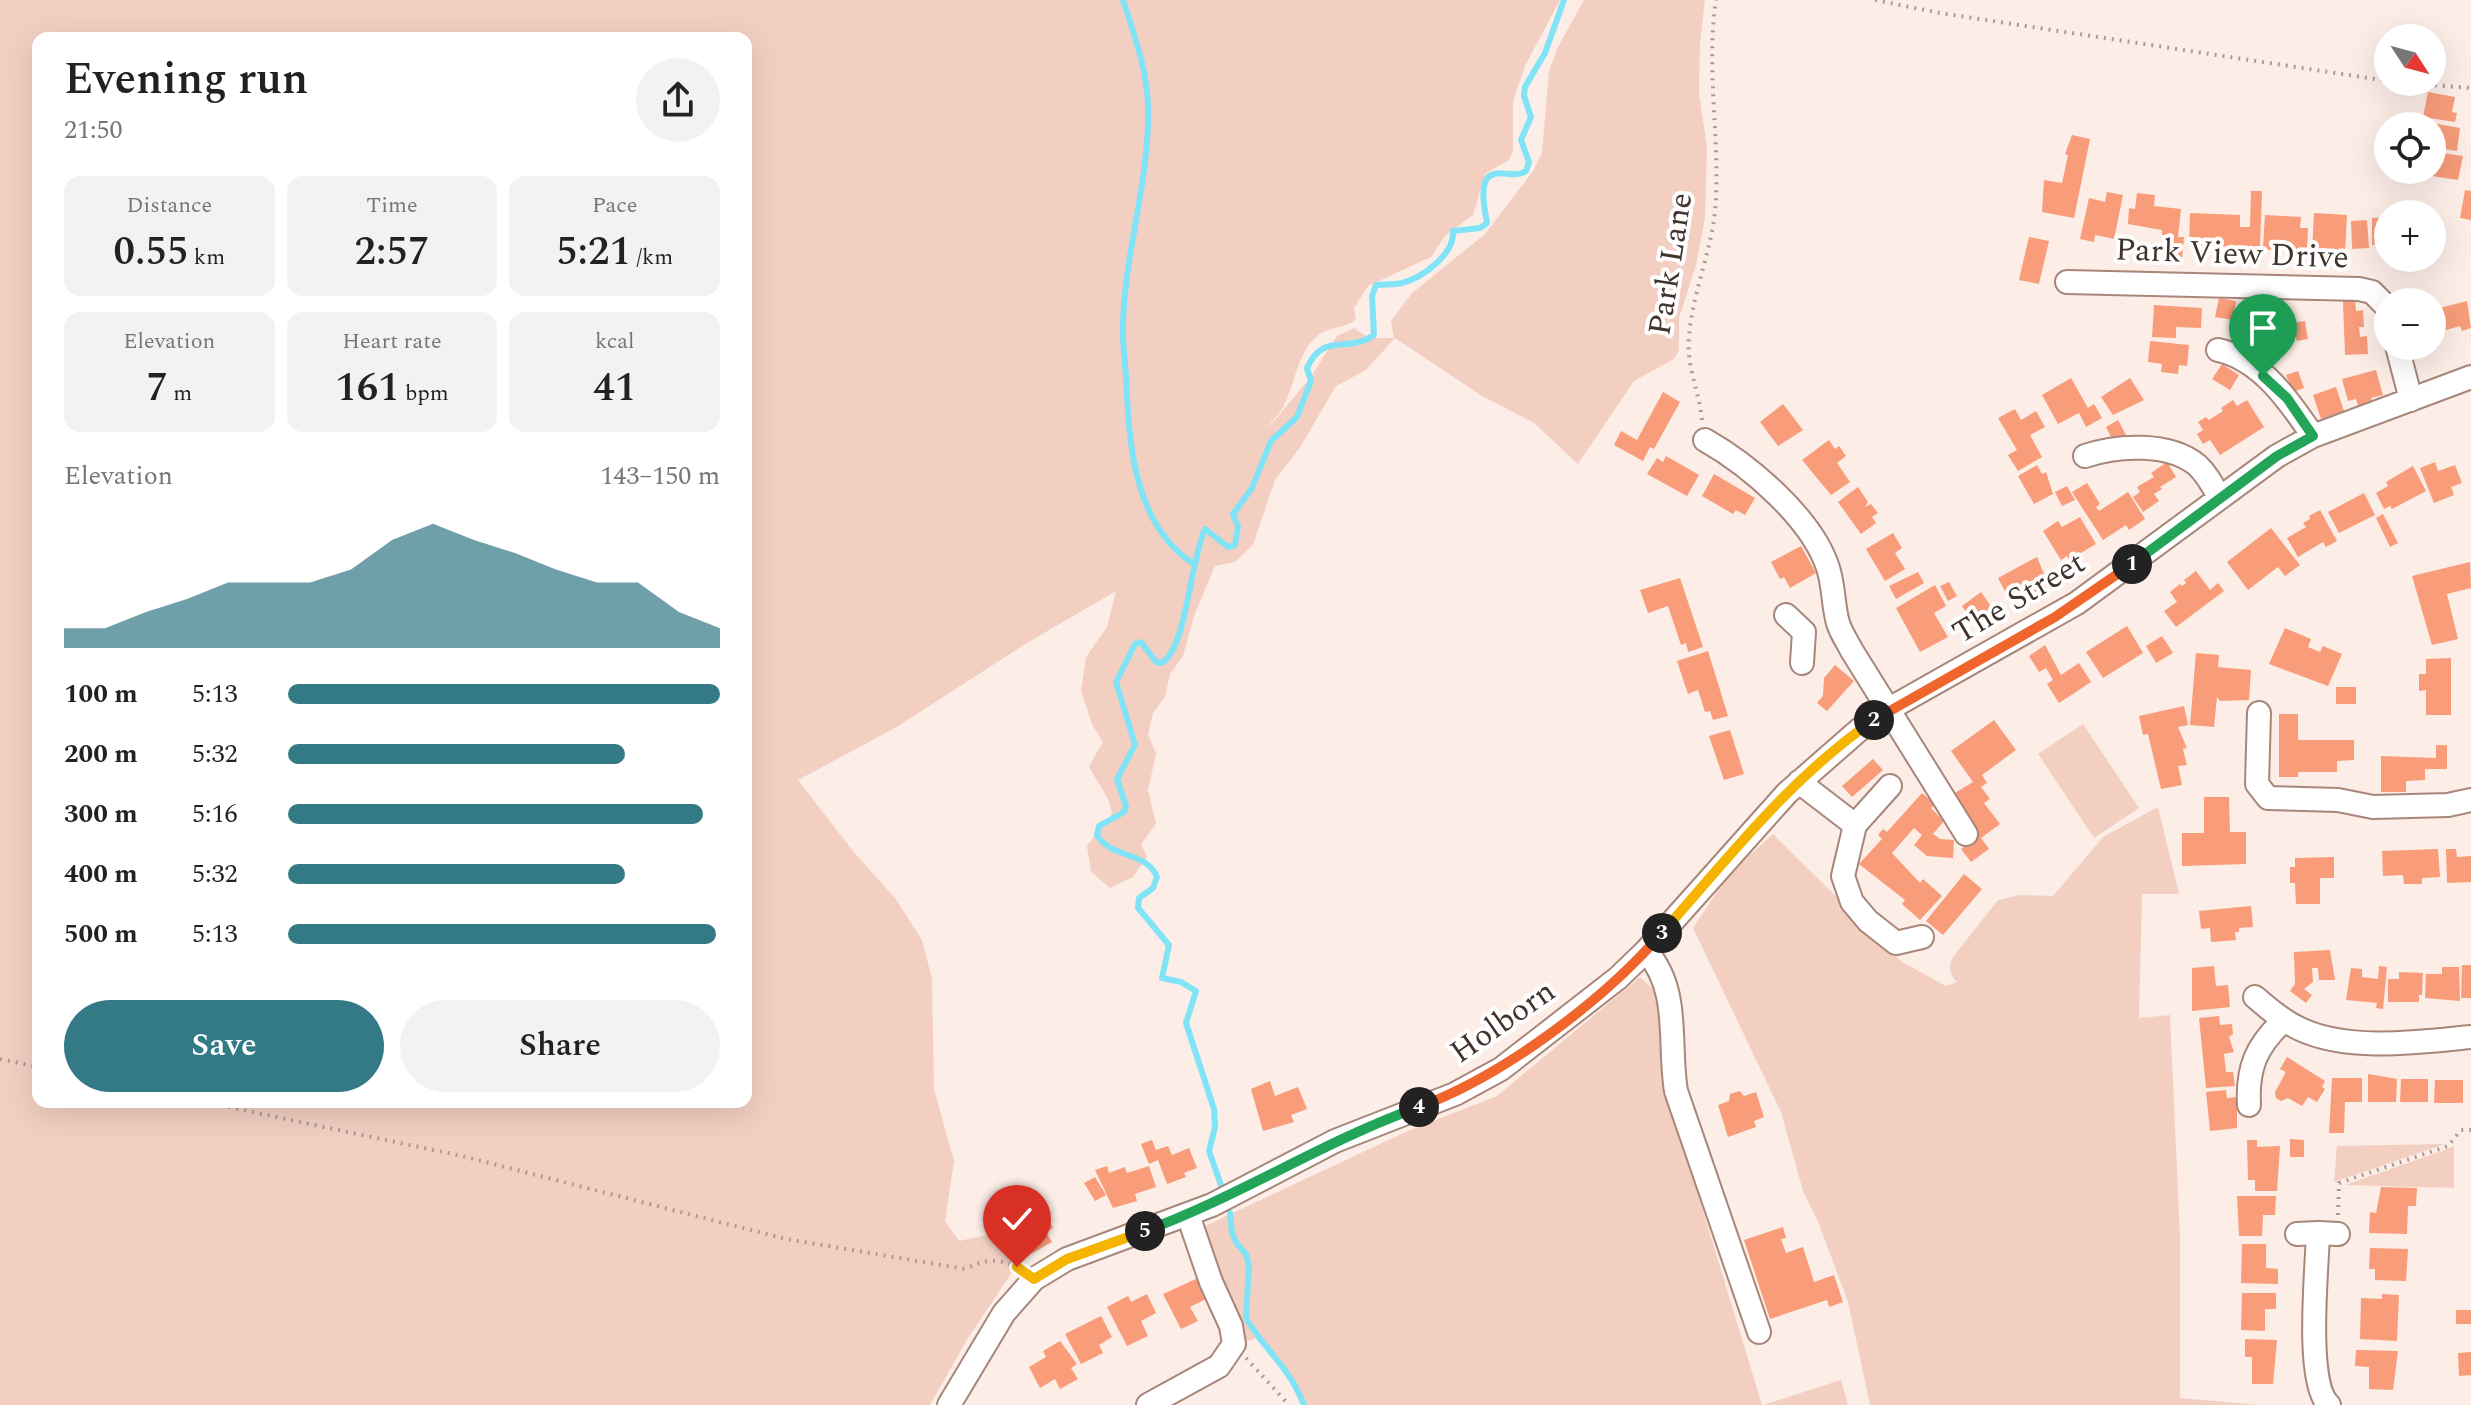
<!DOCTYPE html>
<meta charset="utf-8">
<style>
:root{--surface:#fff;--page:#f2f2f2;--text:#222;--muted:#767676;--accent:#337986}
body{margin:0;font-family:Spectral,serif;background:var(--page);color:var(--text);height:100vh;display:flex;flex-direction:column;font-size:30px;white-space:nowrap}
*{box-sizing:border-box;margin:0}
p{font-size:26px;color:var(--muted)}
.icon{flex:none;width:44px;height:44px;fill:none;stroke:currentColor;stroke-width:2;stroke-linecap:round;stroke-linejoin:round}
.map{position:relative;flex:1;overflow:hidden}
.sheet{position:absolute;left:32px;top:32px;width:720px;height:1076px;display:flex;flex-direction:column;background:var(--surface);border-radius:16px;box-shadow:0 8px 32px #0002}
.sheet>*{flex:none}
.needle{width:52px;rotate:126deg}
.fabs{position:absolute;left:2374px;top:24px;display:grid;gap:16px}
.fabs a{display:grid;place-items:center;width:72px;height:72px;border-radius:50%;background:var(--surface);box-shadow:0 8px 32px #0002;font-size:40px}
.pin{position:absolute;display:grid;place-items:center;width:68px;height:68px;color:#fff;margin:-82px -34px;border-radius:50% 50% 50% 0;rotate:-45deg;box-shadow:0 0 8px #0007}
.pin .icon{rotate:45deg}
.km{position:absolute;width:40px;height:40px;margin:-20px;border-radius:50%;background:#222;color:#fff;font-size:22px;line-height:40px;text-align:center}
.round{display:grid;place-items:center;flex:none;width:84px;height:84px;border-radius:42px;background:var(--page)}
.overview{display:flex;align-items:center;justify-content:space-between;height:136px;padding:0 32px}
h1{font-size:44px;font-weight:600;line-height:60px}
.metrics{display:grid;grid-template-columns:repeat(3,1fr);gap:12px;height:136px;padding:8px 32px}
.metrics div{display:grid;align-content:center;border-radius:16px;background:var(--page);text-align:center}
.metrics b{font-size:40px;font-weight:600}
.metrics small{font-size:22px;font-weight:400}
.metrics p{font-size:22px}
.chart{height:224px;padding:16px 32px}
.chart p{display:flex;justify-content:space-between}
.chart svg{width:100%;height:144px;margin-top:8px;fill:var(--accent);opacity:.7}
.action{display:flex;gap:16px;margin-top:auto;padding:16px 32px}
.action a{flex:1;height:92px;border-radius:48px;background:var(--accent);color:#fff;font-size:32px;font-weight:600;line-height:92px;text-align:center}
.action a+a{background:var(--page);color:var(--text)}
ul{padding:0 32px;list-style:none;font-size:26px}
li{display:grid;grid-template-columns:128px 96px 1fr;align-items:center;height:60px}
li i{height:20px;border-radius:10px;background:var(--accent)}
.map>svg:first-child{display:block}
</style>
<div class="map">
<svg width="2471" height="1405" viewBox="0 0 2471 1405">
<rect width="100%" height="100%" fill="#fcede7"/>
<path fill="#f3cfc2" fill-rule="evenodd" d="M0 0H1560L1525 66 1513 101V152L1509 160 1485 174 1473 215 1445 236 1431 257 1368 286 1354 308 1356 319C1346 329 1329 326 1317 336 1297 352 1295 387 1282 409 1277 416 1271 422 1267 429L1310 378 1337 336 1354 328 1369 338H1394L1391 321 1412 293 1485 234 1533 171 1542 153 1549 71 1558 47 1584 0H1705L1700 42 1699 94 1707 148 1705 218 1696 265 1679 318V350L1674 359 1634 381 1578 464 1534 423 1482 396 1395 338 1366 370 1336 386 1301 446 1275 480 1253 545 1235 562 1215 566 1194 616 1183 656 1170 674 1165 697 1153 713 1148 734 1156 754 1148 790 1156 824 1141 844 1147 857 1133 877 1110 888 1091 872 1087 846 1112 814C1110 795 1097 784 1089 766L1103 742 1092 724 1081 691 1086 657 1107 627 1116 591 1027 643 895 728 798 780 853 851 895 898 922 940 932 979 934 1089 954 1161 945 1221 959 1241 992 1234 1007 1237 1024 1265 1013 1271 968 1338 930 1405H0ZM38 38H746V1102H38Z
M2083 724 2139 808 2094 838 2038 754Z
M2158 807 2179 894H2142L2139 1018 2170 1015 2180 1236V1398L2260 1405H1870L1848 1302 1819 1224 1803 1191 1781 1112 1693 928 1729 874 1773 834 1902 962 1946 986 1957 982C1949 974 1948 967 1953 957L1998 900 2020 895 2053 896 2103 837Z
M1640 977 1652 988 1660 1001 1663 1079 1762 1405H1304C1293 1377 1278 1360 1260 1337L1247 1341 1218 1279 1203 1227 1408 1131 1497 1096Z
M2444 1144 2439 1146 2334 1182 2337 1146Z
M2454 1146V1188L2345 1185 2445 1150Z
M1841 1380 1848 1405H1763Z"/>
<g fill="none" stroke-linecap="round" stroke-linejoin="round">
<path stroke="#80e3f6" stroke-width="6" d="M1123 0C1134 34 1147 70 1148 106 1150 179 1125 251 1123 323 1122 341 1125 360 1126 378 1129 442 1133 525 1194 564
M1222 1188 1209 1151 1215 1127 1214 1109 1186 1023 1196 991 1181 982 1162 978 1169 945 1138 908 1139 898 1153 888 1157 877C1147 851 1111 859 1097 835L1099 826 1124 812 1126 806 1117 779 1135 745 1116 682 1135 644 1141 642 1156 662 1162 663C1187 646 1190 561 1205 529L1228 547 1235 545 1238 527 1233 514 1252 488 1271 441 1297 417 1311 381 1307 368C1324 331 1347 354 1374 335L1372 296 1376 285C1384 284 1393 285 1402 283 1422 278 1455 254 1453 231L1480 228 1487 223C1485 211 1477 178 1494 174 1505 171 1514 178 1526 171L1529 162 1521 140 1531 117 1524 96 1525 87 1545 53 1564 0
M1230 1213 1232 1233 1237 1244 1246 1254 1249 1265 1246 1318C1265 1351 1289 1366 1304 1405"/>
</g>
<path fill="#f89c7a" d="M2428 92 2455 97 2452 112 2457 113 2455 122 2423 117Z
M2433 123 2460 128 2457 151 2432 147Z
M2072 135 2090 139 2074 218 2042 212 2044 180 2062 183 2068 155 2065 154Z
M2436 152 2463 156 2458 180 2432 176Z
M2465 190 2471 191V220L2460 218Z
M2251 191H2262L2260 248 2189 245 2190 213 2240 215V227H2250Z
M2107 192 2123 195 2114 239 2095 235 2094 242 2080 239 2089 198 2105 202Z
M2137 193 2155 195 2154 206 2181 209 2178 237H2184L2182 260 2163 258 2165 235H2162V230L2128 224 2129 208 2135 209Z
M2314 213 2347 215 2345 254 2312 252Z
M2265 215 2301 217 2300 228H2308L2307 251 2281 250V253L2263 248Z
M2388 217V248H2380V244L2372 245V218Z
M2367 220 2369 248 2352 249 2351 221Z
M2029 237 2049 241 2039 284 2019 280Z
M2219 298 2236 301 2233 320 2215 317Z
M2355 300 2356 311 2363 310 2364 327H2359L2360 337 2367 336 2368 354 2345 355 2343 301Z
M2467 301 2471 328 2462 331 2460 326 2432 334V310Z
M2154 305 2202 308 2201 328 2176 327V338L2152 337Z
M2239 305 2255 308 2252 326 2236 323Z
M2305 321 2308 339 2297 341 2293 323Z
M2285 327 2288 350 2274 352 2276 359 2261 362 2256 332Z
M2150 341 2189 345 2187 366 2179 365 2178 374 2161 372 2162 364 2148 362Z
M2222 364 2239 375 2230 390 2212 379Z
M2376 370 2383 395 2371 398 2373 405 2359 409 2356 399 2348 401 2342 379Z
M2298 371 2304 388 2293 392 2286 375Z
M2071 378 2088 408 2094 404 2102 418 2086 427 2079 413 2058 424 2042 395Z
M2130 378 2144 400 2113 415 2101 397Z
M2336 387 2344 411 2321 419 2313 395Z
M1663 392 1680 402 1654 449 1650 447 1643 461 1614 445 1621 431 1637 440Z
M2233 400 2237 406 2247 400 2264 427 2220 455 2210 440 2203 444 2197 434 2203 430 2198 422 2206 417 2209 420 2223 411 2221 408Z
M1783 404 1803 430 1778 446 1760 422Z
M2015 409 2021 420 2036 411 2045 427 2030 435 2042 457 2018 471 2008 455 2017 450 1998 418Z
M2118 420 2126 435 2113 441 2106 427Z
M1829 440 1835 449 1839 446 1846 456 1837 463 1850 482 1831 495 1802 460Z
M1666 456 1699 475 1687 496 1647 474 1657 458 1663 462Z
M2167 462 2176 477 2160 487 2162 489 2154 494 2159 501 2143 512 2133 497 2140 492 2137 487 2154 477 2151 473Z
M2435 462 2438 471 2455 465 2462 483 2451 487 2454 495 2434 503 2420 468Z
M2037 465 2042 474 2046 472 2053 494 2034 504 2018 476Z
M2413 466 2426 491 2392 509 2390 506 2384 509 2376 493 2388 486 2386 482Z
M1714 474 1755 498 1745 515 1736 510 1733 514 1702 496Z
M2087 483 2100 504 2096 507 2099 511 2128 492 2145 519 2129 530 2126 525 2103 540 2072 492Z
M2067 486 2075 500 2062 506 2055 492Z
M1858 487 1868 502 1865 507 1871 504 1878 513 1872 517 1876 523 1861 534 1838 502Z
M2364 493 2375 515 2339 533 2328 512Z
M2320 510 2337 541 2326 547 2323 542 2298 557 2287 538 2306 527 2303 523 2310 519 2309 516Z
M2383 514 2398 543 2390 547 2376 518Z
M2080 517 2096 544 2069 560 2067 556 2061 560 2043 531 2058 521 2062 527Z
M2271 528 2300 565 2285 576 2278 567 2248 590 2227 562Z
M1893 533 1902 548 1895 553 1905 569 1885 581 1866 549Z
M1801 546 1816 573 1790 588 1784 577 1780 579 1771 562Z
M2037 557 2050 588 2031 598 2026 588 2008 597 1998 578Z
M2470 562 2471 588 2447 594 2458 639 2432 645 2412 576Z
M2196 571 2210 590 2218 583 2224 591 2176 627 2164 611 2177 602 2170 592 2180 584 2182 586 2186 583 2184 580Z
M1918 572 1924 583 1896 599 1889 586Z
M1680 578 1703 647 1688 652 1686 643 1681 645 1668 606 1648 613 1640 590Z
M1949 582 1957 596 1948 601 1940 586Z
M1935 585 1946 606 1934 613 1948 637 1920 652 1896 608Z
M1981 592 1992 608 1972 621 1962 606Z
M2127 626 2143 653 2103 678 2086 652Z
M2285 628 2311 639 2308 647 2320 652 2323 646 2342 654 2328 686 2269 664Z
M2162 636 2173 653 2156 663 2146 646Z
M2045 645 2061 675 2079 663 2091 682 2059 703 2047 684 2053 680 2046 668 2039 672 2029 656Z
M1708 651 1728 716 1713 720 1710 711 1705 712 1698 690 1688 694 1677 661Z
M2196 653 2219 655 2218 667 2251 670 2249 700 2220 701 2217 697 2214 727 2190 725Z
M2451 658V715H2426V690L2419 691V674H2426V659Z
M1835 665 1854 681 1827 711 1817 703 1823 696 1824 678Z
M2336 687H2356V704H2336Z
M2184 706 2188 725 2178 727 2187 748 2183 749 2187 765 2178 766 2182 785 2161 789 2148 734 2143 735 2139 716Z
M2279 714H2298V740H2354V760L2337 761V772H2298V777H2279Z
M1994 720 2016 750 1982 775 1987 783 1981 787 1990 799 1984 803 2000 824 1981 838 1989 849 1971 862 1961 849 1979 836 1950 796 1973 782 1951 751Z
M1730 730 1744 774 1724 780 1709 736Z
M2436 745H2447V769H2425V780L2406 781V792H2381V756L2436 758Z
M1873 759 1883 770 1852 797 1842 786Z
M1922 793 1935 804 1931 808 1944 821 1933 834 1940 839 1954 840 1953 858 1927 856 1914 845 1922 835 1914 828 1892 853 1920 883 1923 879 1942 896 1920 920 1902 904 1905 900 1859 864 1882 839 1878 835 1883 829 1887 832Z
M2204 797H2229L2230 832H2246V864L2182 866V833H2204Z
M2438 849 2440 877 2422 878V884H2404L2403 875 2383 876 2382 851Z
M2446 849H2456L2457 857 2471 856V882L2447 883Z
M2334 857V878H2320V904H2296L2295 883H2290V867H2295V858Z
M1964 874 1982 889 1943 935 1926 921Z
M2251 906 2253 927 2239 928V932H2235L2236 940 2211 942 2210 928 2201 929 2199 911Z
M2330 950 2335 980H2319L2318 968H2312L2313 982 2304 989 2312 995 2306 1003 2290 991 2295 984 2294 952Z
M2462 965H2471V998H2461Z
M2214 966 2216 986 2228 985 2230 1007 2192 1011V968Z
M2379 966 2387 967 2383 1009 2376 1008 2377 1003 2346 1000 2351 968 2362 969V977L2378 979Z
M2442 967H2459L2460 1001 2425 998 2426 974H2442Z
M2399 972 2423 973 2422 995H2419V1002H2388V979H2399Z
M2219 1016 2220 1025 2232 1024 2233 1034 2229 1037 2234 1052 2224 1054 2226 1072H2233L2235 1086 2206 1088 2199 1018Z
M2287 1057 2325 1081 2322 1087 2325 1089 2317 1102 2308 1097 2302 1106 2288 1098 2281 1101 2276 1098 2275 1092 2286 1072 2280 1069Z
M2368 1074 2397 1079 2396 1102H2368Z
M2332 1078H2362V1102H2345L2344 1133H2329Z
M2401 1079H2428V1102H2400Z
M2435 1080H2463V1103H2434Z
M1270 1081 1275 1096 1298 1087 1307 1109 1291 1115 1294 1122 1263 1131 1251 1089Z
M2226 1090 2227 1098 2237 1097V1128L2210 1131 2206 1092Z
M1740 1091 1744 1096 1756 1092 1764 1117 1754 1121 1756 1127 1728 1137 1718 1105 1729 1101 1730 1094Z
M2290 1139 2304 1140V1157H2290Z
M1152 1140 1156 1150 1168 1146 1172 1155 1189 1148 1197 1168 1184 1173 1186 1177 1167 1184 1158 1160 1149 1164 1141 1144Z
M2247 1140H2257V1147L2280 1146 2277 1191H2255V1180H2248Z
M1107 1166 1109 1173 1125 1167 1127 1173 1149 1166 1156 1187 1135 1194 1137 1201 1113 1208 1095 1170Z
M1095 1177 1106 1195 1095 1201 1084 1183Z
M2381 1187 2417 1188 2416 1206H2408L2407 1234 2369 1233 2370 1212 2376 1213Z
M2237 1196H2276L2275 1215H2263L2262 1236H2239Z
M1047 1218 1053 1228 1046 1232 1052 1242 1022 1259 1010 1239Z
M1783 1227 1786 1238 1781 1239 1786 1253 1803 1247 1814 1282 1834 1275 1843 1302 1829 1307 1827 1300 1770 1319 1744 1240Z
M2242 1244H2266V1268L2278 1269V1284L2241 1283Z
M2370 1248 2408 1249 2406 1281 2375 1280V1269H2369Z
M1196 1279 1206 1299 1190 1307 1198 1321 1181 1329 1163 1294Z
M2242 1293H2276V1309H2265V1331L2241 1330Z
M1147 1294 1156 1313 1141 1321 1148 1336 1127 1346 1107 1307 1128 1296 1131 1302Z
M2382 1294 2399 1295 2397 1341 2360 1339 2361 1298 2382 1299Z
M2456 1310H2471V1324H2456Z
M1101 1316 1112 1337 1099 1345 1103 1353 1081 1364 1065 1334Z
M2245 1339 2277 1340 2273 1384H2252V1357H2245Z
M1060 1341 1077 1364 1071 1368 1078 1379 1060 1389 1055 1379 1040 1388 1029 1367 1046 1357 1043 1351Z
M2356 1350 2398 1351 2393 1390 2369 1389V1367L2355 1366Z
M2471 1352V1375L2459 1376 2458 1353Z"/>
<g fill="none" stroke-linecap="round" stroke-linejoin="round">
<defs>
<path id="minor" d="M2067 282 2359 289 2372 292 2388 308
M2397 346 2411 400
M2218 350C2261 359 2290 402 2313 436
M1705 440C1749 465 1812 518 1828 568 1834 586 1833 606 1838 623 1841 633 1848 643 1852 651L1966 834
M2085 456C2117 445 2169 442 2197 465 2207 474 2213 486 2219 497
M1786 615 1804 632 1802 663
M2259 713 2257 784 2268 798 2338 800 2373 807 2448 805 2471 800
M1799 782 1855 825
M1890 786 1855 825 1843 876 1852 902 1868 921 1896 943 1922 937
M1646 951C1681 990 1668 1043 1676 1091L1759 1332
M2255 997C2269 1009 2283 1021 2300 1029 2349 1052 2419 1042 2471 1037
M2249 1105C2247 1068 2256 1046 2284 1020
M2297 1234 2318 1233
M949 1405 1004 1313 1034 1279 1067 1259 1212 1205 1335 1141 1455 1094 1501 1069 1618 978 1646 951 1787 793 1859 730 1889 709 2077 603 2277 456 2313 436 2471 377
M1148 1405 1219 1366 1234 1344 1231 1326 1211 1282 1188 1215
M2329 1405C2305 1384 2317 1269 2318 1233L2338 1234"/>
</defs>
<use href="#minor" stroke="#a8867a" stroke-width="26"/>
<path stroke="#a99b95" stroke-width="4" stroke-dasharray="2 6" stroke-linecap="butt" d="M1875 0 1940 13 2388 81
M2395 82 2471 88
M1702 420C1699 391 1686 366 1689 336 1693 288 1715 244 1716 197 1719 131 1706 65 1716 0
M0 1059 38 1067
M205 1102 462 1156 786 1239 965 1269C984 1260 997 1257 1016 1267
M2338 1215 2339 1183 2448 1146 2461 1130H2471
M1246 1358 1289 1405"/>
<use href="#minor" stroke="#fff" stroke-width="22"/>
</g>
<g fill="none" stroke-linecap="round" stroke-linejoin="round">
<defs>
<path id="split-1" d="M2132 564 2277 456 2313 436 2287 398 2263 376"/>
<path id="split-2" d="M1874 720 2055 617 2132 564"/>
<path id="split-3" d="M1662 933C1728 858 1791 777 1874 720"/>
<path id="split-4" d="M1419 1107C1503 1076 1603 1001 1662 933"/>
<path id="split-5" d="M1145 1231C1240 1196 1324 1141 1419 1107"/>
<path id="split-6" d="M1017 1267 1034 1279 1067 1259 1145 1231"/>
</defs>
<use href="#split-1" stroke="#fff" stroke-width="16"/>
<use href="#split-2" stroke="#fff" stroke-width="16"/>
<use href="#split-3" stroke="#fff" stroke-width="16"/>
<use href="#split-4" stroke="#fff" stroke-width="16"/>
<use href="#split-5" stroke="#fff" stroke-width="16"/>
<use href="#split-6" stroke="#fff" stroke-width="16"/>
<use href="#split-1" stroke="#22a559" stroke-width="10"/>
<use href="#split-2" stroke="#f0652b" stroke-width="10"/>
<use href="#split-3" stroke="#f5b400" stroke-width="10"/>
<use href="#split-4" stroke="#f0652b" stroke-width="10"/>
<use href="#split-5" stroke="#22a559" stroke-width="10"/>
<use href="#split-6" stroke="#f5b400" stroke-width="10"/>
</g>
<g text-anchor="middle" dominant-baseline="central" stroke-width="8" stroke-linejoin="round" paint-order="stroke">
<g font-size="32" fill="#41332e" stroke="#fefefe">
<text transform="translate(2232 254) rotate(2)">Park View Drive</text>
<text transform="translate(1671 264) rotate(-81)">Park Lane</text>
<text transform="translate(2019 598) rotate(-31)">The Street</text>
<text transform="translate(1503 1022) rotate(-35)">Holborn</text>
</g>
</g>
</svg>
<div class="fabs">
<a><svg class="needle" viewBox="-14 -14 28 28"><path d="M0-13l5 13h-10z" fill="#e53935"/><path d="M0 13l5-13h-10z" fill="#767676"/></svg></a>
<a><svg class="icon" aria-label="locate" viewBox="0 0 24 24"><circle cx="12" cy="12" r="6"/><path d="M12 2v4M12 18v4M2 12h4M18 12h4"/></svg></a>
<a>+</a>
<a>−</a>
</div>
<div class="pin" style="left:2263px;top:376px;background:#1e9e55"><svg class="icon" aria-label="arrive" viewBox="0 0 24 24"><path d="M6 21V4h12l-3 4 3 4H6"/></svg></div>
<div class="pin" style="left:1017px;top:1267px;background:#d93025"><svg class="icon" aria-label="check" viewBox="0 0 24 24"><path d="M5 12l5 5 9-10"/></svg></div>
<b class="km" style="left:2132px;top:564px">1</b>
<b class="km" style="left:1874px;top:720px">2</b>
<b class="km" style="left:1662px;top:933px">3</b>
<b class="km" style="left:1419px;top:1107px">4</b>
<b class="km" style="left:1145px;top:1231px">5</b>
<section class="sheet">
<div class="overview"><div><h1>Evening run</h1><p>21:50</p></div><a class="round"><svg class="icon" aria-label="share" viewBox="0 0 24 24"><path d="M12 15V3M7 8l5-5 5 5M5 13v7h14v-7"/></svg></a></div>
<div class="metrics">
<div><p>Distance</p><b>0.55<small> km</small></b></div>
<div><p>Time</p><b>2:57</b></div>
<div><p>Pace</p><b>5:21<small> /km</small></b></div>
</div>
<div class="metrics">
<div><p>Elevation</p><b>7<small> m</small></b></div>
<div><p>Heart rate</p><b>161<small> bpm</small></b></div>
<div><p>kcal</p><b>41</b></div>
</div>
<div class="chart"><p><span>Elevation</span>143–150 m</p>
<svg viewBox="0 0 160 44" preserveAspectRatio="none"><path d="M0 44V38L10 38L20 33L30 29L40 24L50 24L60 24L70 20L80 11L90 6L100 11L110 15L120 20L130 24L140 24L150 33L160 38V44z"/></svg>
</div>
<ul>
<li><b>100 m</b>5:13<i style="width:100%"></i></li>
<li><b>200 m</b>5:32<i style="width:78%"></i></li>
<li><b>300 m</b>5:16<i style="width:96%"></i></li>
<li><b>400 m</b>5:32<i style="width:78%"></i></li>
<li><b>500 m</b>5:13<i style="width:99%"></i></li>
</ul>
<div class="action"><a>Save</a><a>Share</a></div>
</section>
</div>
